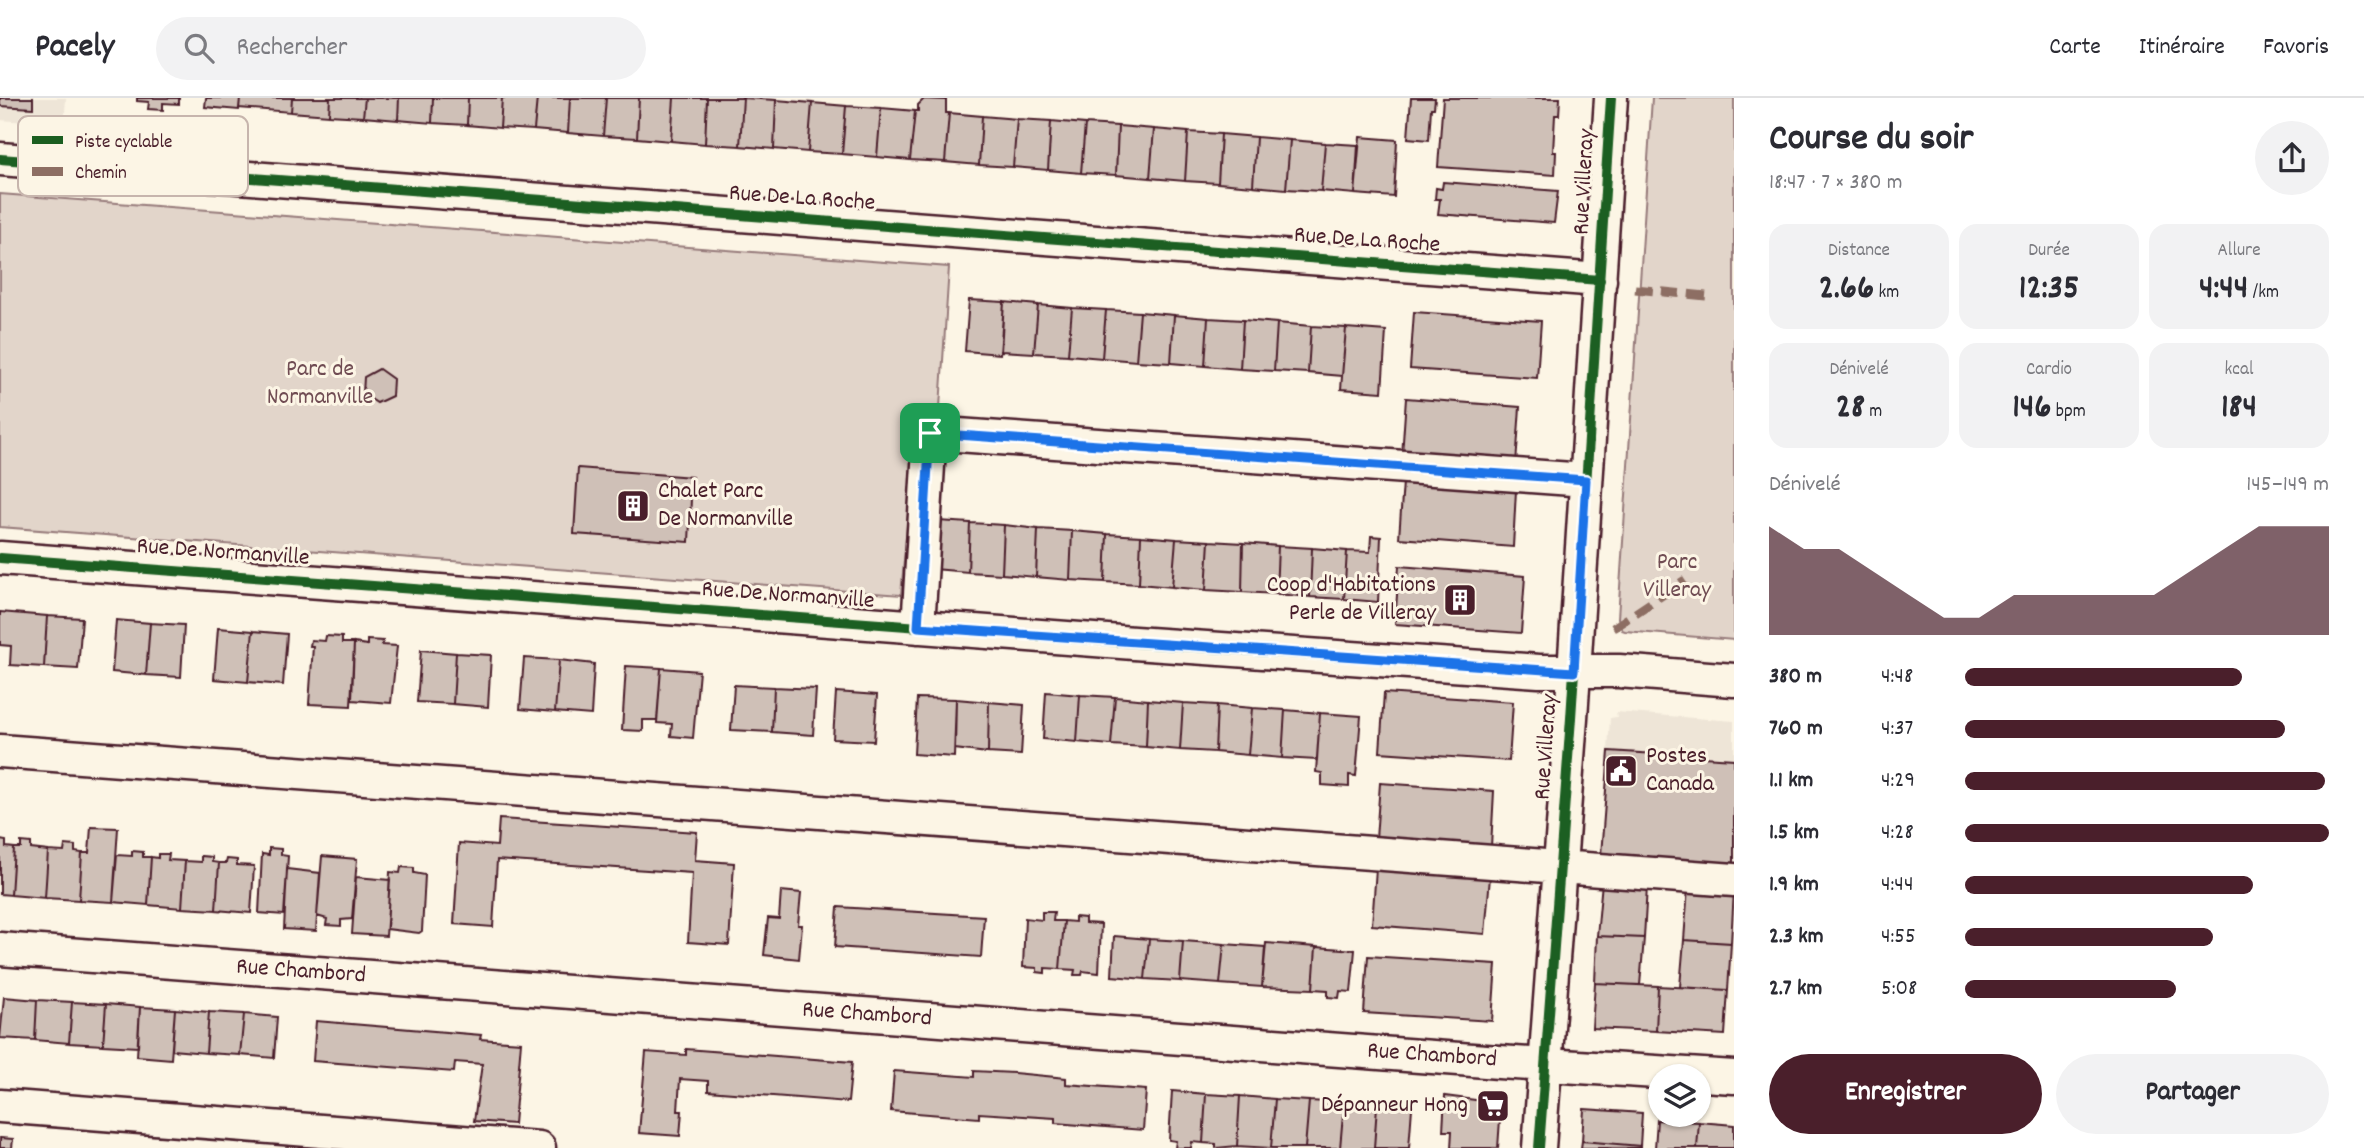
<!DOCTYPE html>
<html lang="fr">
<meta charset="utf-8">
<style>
:root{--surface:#fff;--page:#f2f2f3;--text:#2b2b33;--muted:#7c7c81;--line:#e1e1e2;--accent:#4a1f2b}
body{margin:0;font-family:Dekko,sans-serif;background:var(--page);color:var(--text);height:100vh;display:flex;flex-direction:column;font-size:26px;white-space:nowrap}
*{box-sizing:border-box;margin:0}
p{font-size:23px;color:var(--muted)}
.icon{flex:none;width:38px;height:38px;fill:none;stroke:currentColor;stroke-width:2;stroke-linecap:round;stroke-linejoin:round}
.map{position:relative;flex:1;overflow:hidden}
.details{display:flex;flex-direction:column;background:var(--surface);width:630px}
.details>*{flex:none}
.buttons{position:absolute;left:1648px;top:966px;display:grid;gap:14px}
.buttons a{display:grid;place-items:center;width:63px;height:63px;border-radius:50%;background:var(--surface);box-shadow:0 2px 5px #0004;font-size:35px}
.pin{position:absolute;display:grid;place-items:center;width:60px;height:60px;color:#fff;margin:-30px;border-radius:14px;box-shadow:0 4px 10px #0006}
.round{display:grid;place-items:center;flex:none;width:74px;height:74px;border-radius:37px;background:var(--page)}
.head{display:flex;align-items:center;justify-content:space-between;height:119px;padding:0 35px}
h1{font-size:38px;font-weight:700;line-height:52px}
.stats{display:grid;grid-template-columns:repeat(3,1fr);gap:10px;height:119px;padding:7px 35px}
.stats div{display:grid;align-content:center;border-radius:18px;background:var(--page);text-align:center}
.stats b{font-size:35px;font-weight:700}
.stats small{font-size:19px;font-weight:400}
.stats p{font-size:19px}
.chart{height:196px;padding:14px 35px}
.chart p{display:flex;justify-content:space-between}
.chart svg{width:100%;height:126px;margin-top:7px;fill:var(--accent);opacity:.7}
.action{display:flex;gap:14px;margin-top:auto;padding:14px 35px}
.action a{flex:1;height:80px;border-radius:42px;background:var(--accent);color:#fff;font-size:28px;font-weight:700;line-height:80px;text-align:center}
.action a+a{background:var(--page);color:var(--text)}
ul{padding:0 35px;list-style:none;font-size:23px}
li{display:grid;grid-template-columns:112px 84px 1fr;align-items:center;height:52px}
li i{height:18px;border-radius:9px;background:var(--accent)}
header{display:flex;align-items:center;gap:42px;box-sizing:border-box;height:98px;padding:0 35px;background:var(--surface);border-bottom:2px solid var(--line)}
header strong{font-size:33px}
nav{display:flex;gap:38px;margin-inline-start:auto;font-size:24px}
.search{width:490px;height:63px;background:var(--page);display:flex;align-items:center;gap:18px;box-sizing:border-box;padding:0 24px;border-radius:38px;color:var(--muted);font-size:26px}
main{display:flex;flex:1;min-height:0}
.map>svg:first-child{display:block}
</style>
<header>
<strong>Pacely</strong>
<div class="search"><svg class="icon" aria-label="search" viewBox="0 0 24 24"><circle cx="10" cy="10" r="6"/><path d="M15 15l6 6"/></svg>Rechercher</div>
<nav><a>Carte</a><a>Itinéraire</a><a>Favoris</a></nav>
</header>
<main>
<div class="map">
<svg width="1734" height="1050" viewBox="0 0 1734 1050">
<rect width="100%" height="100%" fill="#fcf5e5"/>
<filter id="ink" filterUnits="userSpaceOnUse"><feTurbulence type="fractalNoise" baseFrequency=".0143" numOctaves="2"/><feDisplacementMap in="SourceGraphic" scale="14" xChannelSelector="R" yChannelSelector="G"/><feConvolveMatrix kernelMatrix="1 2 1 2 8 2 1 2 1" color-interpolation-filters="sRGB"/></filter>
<g filter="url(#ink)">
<path fill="#eee5d7" d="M0 0H66L64 27 0 22Z
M1616 614 1734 623V772L1601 763 1610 620 1617 619Z"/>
<path fill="#e2d5ca" stroke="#967a7a" stroke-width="2" d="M1652 0H1734V542L1625 533 1622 532 1618 520Z
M0 96 949 169 939 325 916 324 901 497 0 429Z"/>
<path fill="#cfc0b7" stroke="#4a1f2b" stroke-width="2" d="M0 0H33V10L0 8Z
M137 0H179V6L163 5V12L148 11 149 4 137 3Z
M206 0H240L239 12 205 9Z
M240 0H292L291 14 239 10Z
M292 0H330L329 17 291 14Z
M330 0H365L363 19 329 17Z
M365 0H399L398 22 363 19Z
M399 0H433L432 25 398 22Z
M433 0H468L467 27 432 25Z
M468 0H502L500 30 467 27Z
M502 0H537L534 32 500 30Z
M537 0H570L568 35 534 32Z
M570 0H606L603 38 568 35Z
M606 0H639L637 40 603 38Z
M639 0H674L671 43 637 40Z
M674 0H707L705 46 671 43Z
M707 0H743L740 48 705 46Z
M743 0 776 2 774 51 740 48Z
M1411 0H1435L1434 10H1431L1429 42 1408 40Z
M1443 0H1560L1559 17H1555L1553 54H1556L1555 77 1438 69Z
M924 1 946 2V15H949L945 64 910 62 915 13H918V7Z
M776 2 812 5 808 54 774 51Z
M812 5 846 8 842 56 808 54Z
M846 8 881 10 877 59 842 56Z
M881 10 915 13 910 62 877 59Z
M949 15 982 18 979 67 945 64Z
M982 18 1017 21 1013 69 979 67Z
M1017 21 1051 23 1048 72 1013 69Z
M1051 23 1085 26 1081 75 1048 72Z
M1085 26 1118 28 1116 77 1081 75Z
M1118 28 1154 31 1150 80 1116 77Z
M1154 31 1188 34 1185 83 1150 80Z
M1188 34 1221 36 1218 85 1185 83Z
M1221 36 1256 39 1253 88 1218 85Z
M1256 39 1290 42 1286 91 1253 88Z
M1360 39 1397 42 1394 99 1355 96Z
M1290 42 1325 45 1321 93 1286 91Z
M1325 45 1358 47 1355 96 1321 93Z
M1443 84 1558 93 1554 125 1438 116 1440 101H1435L1436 90 1442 91Z
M969 202 1004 204 1000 256 965 253Z
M1004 204 1038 207 1034 255 1001 253Z
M1038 207 1072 210 1068 257 1034 255Z
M1072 210 1106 212 1102 260 1068 257Z
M1106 212 1140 214 1136 263 1102 260Z
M1140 214 1174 217 1171 265 1136 263Z
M1414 214 1541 223 1537 280 1410 271Z
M1174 217 1208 220 1205 268 1171 265Z
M1208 220 1243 222 1240 271 1205 268Z
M1243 222 1277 225 1274 273 1240 271Z
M1277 225 1311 228 1308 275 1274 273Z
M1311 228 1346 230 1342 278 1308 275Z
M1346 230 1386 233 1382 294 1341 291Z
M379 271 393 281 392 298 377 305 363 296 364 279Z
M1406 300 1520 309 1516 366 1402 358Z
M578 370 692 379 689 444 574 436Z
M1403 384 1516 392 1513 449 1399 440Z
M938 423 970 425 968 474 934 471Z
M970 425 1004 427 1002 476 968 474Z
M1004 427 1038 431 1036 479 1002 476Z
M1038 431 1072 433 1070 482 1036 479Z
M1072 433 1107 436 1105 484 1070 482Z
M1107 436 1141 438 1139 486 1105 484Z
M1141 438 1176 441 1172 489 1139 486Z
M1371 438 1381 439 1378 504 1344 501 1347 453 1370 454Z
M1176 441 1209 443 1206 492 1172 489Z
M1209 443 1243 445 1242 494 1206 492Z
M1243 445 1278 448 1276 496 1242 494Z
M1278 448 1312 450 1310 499 1276 496Z
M1312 450 1347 453 1344 501 1310 499Z
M1399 468 1525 478 1521 535 1395 526Z
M0 514 47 518 44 569 10 567 11 548 0 547Z
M47 518 82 520 78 571 44 569Z
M116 522 150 525 146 577 112 574Z
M150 525 184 527 181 579 146 577Z
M218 530 253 533 248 584 214 581Z
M253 533 287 536 283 587 248 584Z
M326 538 342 539V545H354L351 608 309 606 313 548H310L311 542 325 543Z
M367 542 383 543 382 547 397 548 391 605 352 602 354 545 367 547Z
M421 552 456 555 453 606 417 604Z
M456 555 491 557 488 609 453 606Z
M524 560 559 562 555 614 520 611Z
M559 562 594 566 591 617 555 614Z
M626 568 661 570 657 622H643V633L622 632Z
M661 570 699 573 693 640 671 638 672 626 657 625Z
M734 587 774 589 772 634 731 632Z
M774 589 816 591 813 637 772 634Z
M836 594 877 597 874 643 833 641Z
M1046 594 1080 597 1077 644 1043 641Z
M1384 595 1513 604 1509 663 1380 654Z
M1080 597 1115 599 1111 647 1077 644Z
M1115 599 1148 602 1146 649 1111 647Z
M917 600 956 601 954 659 914 656Z
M956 601 989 604 988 655 955 651Z
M1148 602 1183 605 1180 652 1146 649Z
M989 604 1024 607 1021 657 988 655Z
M1183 605 1217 607 1215 654 1180 652Z
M1217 607 1252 610 1248 657 1215 654Z
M1252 610 1285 612 1282 660 1248 657Z
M1285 612 1320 615 1317 662 1282 660Z
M1320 615 1361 618 1356 678 1349 677V689L1322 687V675L1316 674Z
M1609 653 1734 661V765L1601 757Z
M1380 685 1494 693 1491 749 1376 741Z
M499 721 697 734 695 762 734 765 729 847 688 844 692 775 497 762 493 829 454 826 459 745 497 748Z
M91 729 118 730 113 804 79 802 82 755H89Z
M0 742 6 743V749L14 750 11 797 0 796Z
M21 744 31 745V751L48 753 45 800 11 797 14 750H21Z
M65 747 75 748V754L82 755 79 802 45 800 48 753 64 754Z
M269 750 281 751V757L288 758 284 817 259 815 262 756 269 757Z
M132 753 143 754V759H151L148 807 113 804 117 757 132 758Z
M158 756H169L168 762 185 763 182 810 148 807 151 759 158 760Z
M201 758 212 759V764L219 765 216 812 182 810 185 763 201 764Z
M322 758 357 761 352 821 341 822V828L326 827 327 821 317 818Z
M227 761 237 762V767L254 768 251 815 216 812 219 765H226Z
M401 769 414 770V775L425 777 422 833 419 835 387 831 390 774 400 775Z
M1376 770 1490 779 1485 836 1372 827Z
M287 771 320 775 316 833 284 831Z
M356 779 390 782 386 838 352 836Z
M1602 784 1647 788 1644 840 1597 838Z
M1688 790 1734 792 1731 845 1684 842Z
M781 793 801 795 798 827H802L799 861 764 857 768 820 779 821Z
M838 809 984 818 981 859 835 849Z
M1042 814H1054L1053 823H1064L1060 871 1045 870V875L1037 874V870L1023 869 1025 820 1042 822Z
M1075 819 1085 820V825L1101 826 1099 875 1083 873 1082 877H1074L1075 872 1060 871 1064 823 1075 824Z
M1114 838 1149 841 1145 881 1112 878Z
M1597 838 1644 840 1640 887 1595 885Z
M1149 841 1183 843 1180 883 1145 881Z
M1684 842 1731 845 1728 892 1680 889Z
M1183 843 1224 846 1220 886 1180 883Z
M1266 845 1316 849 1313 891 1262 889Z
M1224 846 1265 849 1262 889 1220 886Z
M1316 849 1355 852 1351 894 1340 893 1339 900 1328 899V892L1313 891Z
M1368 858 1496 866 1492 923 1364 915Z
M1595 885 1658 888 1656 933 1592 930Z
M1658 888 1728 892 1725 937 1656 933Z
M4 899 37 902 35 942 0 940Z
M37 902 72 904 69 945 35 942Z
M72 904 106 906 103 947 69 945Z
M106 906 140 909 138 949 103 947Z
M140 909 175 911 171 961 137 958Z
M175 911 209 914 206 955 172 952Z
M209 914 244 916 240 957 206 955Z
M244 916 277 919 274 960 240 957Z
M316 923 481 937 480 941 521 944 514 1026 474 1023 482 966 455 964 454 974 313 963Z
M686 951 852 964 848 1004 708 993V983L680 981 678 1013H682L680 1038 639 1035 646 954 686 957Z
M894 973 974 979V973L1014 975 1066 980V986L1146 992 1143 1032 1055 1025V1020L979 1015V1020L891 1013Z
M1172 993 1206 996 1203 1045 1192 1044 1191 1050H1175L1176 1043 1169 1042Z
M1206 996 1240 998 1237 1048 1216 1050V1046L1203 1045Z
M1240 998 1275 1001 1271 1050 1237 1048Z
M1445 998 1498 1005 1501 1007 1498 1050H1451L1452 1033H1443Z
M1275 1001 1309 1003 1305 1050H1271Z
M1309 1003 1344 1005 1340 1050H1305Z
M1344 1005 1377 1008 1374 1050H1340Z
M1377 1008 1412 1010 1409 1050H1374Z
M1584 1011 1642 1015 1640 1048 1582 1043Z
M1657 1022 1699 1024 1697 1050H1655Z
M1699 1024 1734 1027V1050H1697Z
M0 1040 13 1041 12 1050H0Z
M1582 1043 1640 1048V1050H1581Z"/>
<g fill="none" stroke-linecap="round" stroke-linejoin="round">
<defs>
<path id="minor" d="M0 61 1600 182
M0 460 1134 545 1539 573H1619L1734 582
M918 529 930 335 1586 382
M0 653 1734 782
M0 851 1499 964 1734 979
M0 1008 539 1050
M1539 1050 1571 620 1611 0"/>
</defs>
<use href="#minor" stroke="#4a1f2b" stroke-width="37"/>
<use href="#minor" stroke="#fcf5e5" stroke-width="32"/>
<path stroke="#8d6e63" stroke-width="9" stroke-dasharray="18 9" stroke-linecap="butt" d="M1635 191 1706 198
M1613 530 1685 482"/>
<defs>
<path id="cycleway" d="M0 61 1600 182
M0 460 1134 545 1574 574
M1539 1050 1571 620 1611 0"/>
</defs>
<use href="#cycleway" stroke="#fcf5e5" stroke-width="15"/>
<use href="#cycleway" stroke="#1b5e20" stroke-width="10"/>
</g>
</g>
<g fill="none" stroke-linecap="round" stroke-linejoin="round" filter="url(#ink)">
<defs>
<path id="route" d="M930 335 1586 382 1574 574 918 529Z"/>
</defs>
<use href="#route" stroke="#fff" stroke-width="14"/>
<use href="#route" stroke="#1a73e8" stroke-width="9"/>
</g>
<defs>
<symbol id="building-square" viewBox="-11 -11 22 22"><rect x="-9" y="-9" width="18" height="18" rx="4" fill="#4a1f2b" stroke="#fcf5e5"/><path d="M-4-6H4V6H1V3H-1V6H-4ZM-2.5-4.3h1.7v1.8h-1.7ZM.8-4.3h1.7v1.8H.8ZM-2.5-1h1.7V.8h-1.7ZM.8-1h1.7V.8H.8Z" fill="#fff"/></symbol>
<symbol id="civic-square" viewBox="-11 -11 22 22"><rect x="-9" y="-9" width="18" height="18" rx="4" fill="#4a1f2b" stroke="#fcf5e5"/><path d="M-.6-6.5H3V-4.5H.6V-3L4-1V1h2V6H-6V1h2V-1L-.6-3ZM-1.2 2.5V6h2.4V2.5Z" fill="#fff"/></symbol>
<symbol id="supermarket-square" viewBox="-11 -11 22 22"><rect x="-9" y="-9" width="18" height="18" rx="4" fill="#4a1f2b" stroke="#fcf5e5"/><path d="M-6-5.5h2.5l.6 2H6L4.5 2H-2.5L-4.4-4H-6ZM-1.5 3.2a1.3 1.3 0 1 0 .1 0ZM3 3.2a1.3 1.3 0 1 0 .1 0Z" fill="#fff"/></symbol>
</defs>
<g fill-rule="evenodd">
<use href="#building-square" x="614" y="389" width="38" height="38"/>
<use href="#building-square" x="1441" y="483" width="38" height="38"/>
<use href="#civic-square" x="1602" y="654" width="38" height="38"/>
<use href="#supermarket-square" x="1474" y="989" width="38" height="38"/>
</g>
<g text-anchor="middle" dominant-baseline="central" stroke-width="6" stroke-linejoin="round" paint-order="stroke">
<g font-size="24" fill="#4a1f2b" stroke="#fcf5e5">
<text transform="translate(1585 84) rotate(-87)">Rue Villeray</text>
<text transform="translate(802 101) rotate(4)">Rue De La Roche</text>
<text transform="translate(1367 143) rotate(4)">Rue De La Roche</text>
<text transform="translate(223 455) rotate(4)">Rue De Normanville</text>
<text transform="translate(788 498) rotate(4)">Rue De Normanville</text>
<text transform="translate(1547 649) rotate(-86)">Rue Villeray</text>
<text transform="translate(301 874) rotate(4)">Rue Chambord</text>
<text transform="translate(867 917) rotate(4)">Rue Chambord</text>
<text transform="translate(1432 958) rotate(4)">Rue Chambord</text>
</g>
<g font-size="24" fill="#704c53" stroke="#fcf5e5">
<text x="320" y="272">Parc de<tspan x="320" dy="28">Normanville</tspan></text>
<text x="1677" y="465">Parc<tspan x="1677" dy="28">Villeray</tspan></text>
</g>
<g font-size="24" fill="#4a1f2b" stroke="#fcf5e5" text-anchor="start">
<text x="658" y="394">Chalet Parc<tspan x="658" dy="28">De Normanville</tspan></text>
<text x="1436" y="488" text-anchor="end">Coop d'Habitations<tspan x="1436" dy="28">Perle de Villeray</tspan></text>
<text x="1646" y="659">Postes<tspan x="1646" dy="28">Canada</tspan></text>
<text x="1468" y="1008" text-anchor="end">Dépanneur Hong</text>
</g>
</g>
<rect x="18" y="18" width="230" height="80" rx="10" fill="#fcf5e5" stroke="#c7b5ad" stroke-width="2"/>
<rect x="32" y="38" width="31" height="8" fill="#1b5e20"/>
<rect x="32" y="69" width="31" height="9" fill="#8d6e63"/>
<g font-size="19" fill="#4a1f2b">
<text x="75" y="49">Piste cyclable</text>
<text x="75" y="80">Chemin</text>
</g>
</svg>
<div class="buttons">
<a><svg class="icon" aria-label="layers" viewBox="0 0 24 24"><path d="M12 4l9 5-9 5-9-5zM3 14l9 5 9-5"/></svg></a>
</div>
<div class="pin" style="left:930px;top:335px;background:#1e9e55"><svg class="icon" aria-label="arrive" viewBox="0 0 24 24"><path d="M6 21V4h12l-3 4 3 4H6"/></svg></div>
</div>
<section class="details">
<div class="head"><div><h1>Course du soir</h1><p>18:47 · 7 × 380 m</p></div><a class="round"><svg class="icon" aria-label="share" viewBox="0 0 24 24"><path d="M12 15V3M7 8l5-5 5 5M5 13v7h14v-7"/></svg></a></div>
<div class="stats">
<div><p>Distance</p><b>2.66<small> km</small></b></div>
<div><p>Durée</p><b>12:35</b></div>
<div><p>Allure</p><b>4:44<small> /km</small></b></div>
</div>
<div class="stats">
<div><p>Dénivelé</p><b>28<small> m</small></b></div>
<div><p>Cardio</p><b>146<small> bpm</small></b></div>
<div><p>kcal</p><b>184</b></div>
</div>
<div class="chart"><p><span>Dénivelé</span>145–149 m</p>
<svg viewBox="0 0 160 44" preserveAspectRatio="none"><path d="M0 44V6L10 14L20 14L30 22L40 30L50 38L60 38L70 30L80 30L90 30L100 30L110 30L120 22L130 14L140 6L150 6L160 6V44z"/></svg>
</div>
<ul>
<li><b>380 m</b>4:48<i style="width:76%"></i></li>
<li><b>760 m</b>4:37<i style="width:88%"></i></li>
<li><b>1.1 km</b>4:29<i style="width:99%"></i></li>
<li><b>1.5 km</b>4:28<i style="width:100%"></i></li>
<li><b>1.9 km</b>4:44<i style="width:79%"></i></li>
<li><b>2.3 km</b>4:55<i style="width:68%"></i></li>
<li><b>2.7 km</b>5:08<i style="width:58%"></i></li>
</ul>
<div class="action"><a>Enregistrer</a><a>Partager</a></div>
</section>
</main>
